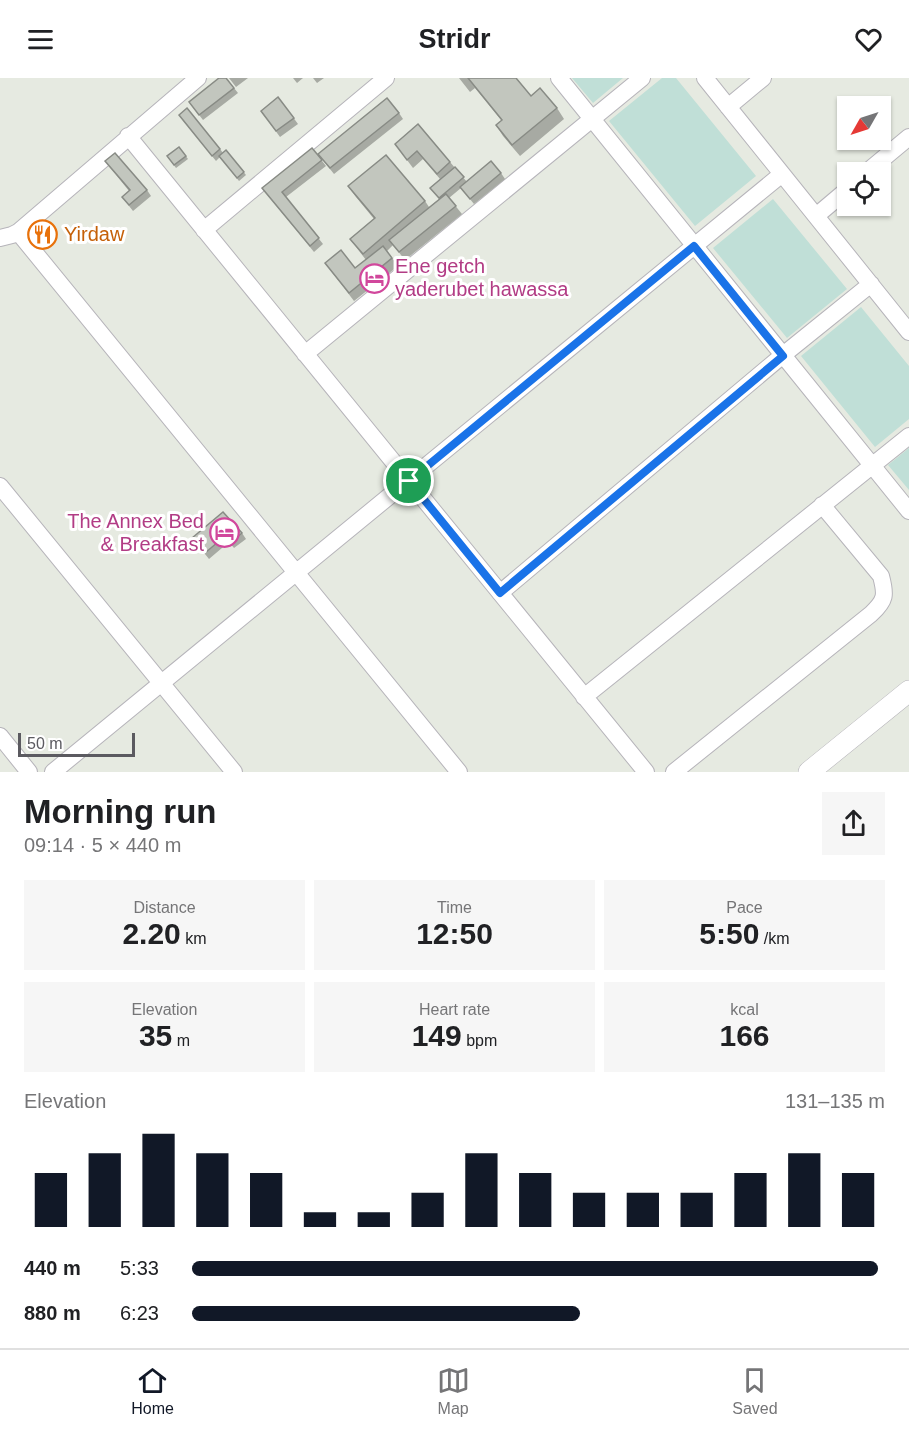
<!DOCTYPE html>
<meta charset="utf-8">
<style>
:root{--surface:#fff;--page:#f6f6f6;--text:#202124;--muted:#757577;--line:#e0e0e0;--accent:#111827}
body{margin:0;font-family:Arial,sans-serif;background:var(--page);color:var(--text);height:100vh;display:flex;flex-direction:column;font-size:22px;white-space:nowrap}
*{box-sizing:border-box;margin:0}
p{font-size:20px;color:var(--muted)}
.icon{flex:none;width:33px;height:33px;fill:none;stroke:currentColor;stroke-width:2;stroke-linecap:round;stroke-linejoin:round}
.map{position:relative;height:694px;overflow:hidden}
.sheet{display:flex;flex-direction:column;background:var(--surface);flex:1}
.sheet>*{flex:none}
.needle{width:39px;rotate:231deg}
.tools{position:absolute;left:837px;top:18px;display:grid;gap:12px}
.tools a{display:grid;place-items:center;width:54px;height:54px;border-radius:0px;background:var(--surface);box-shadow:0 2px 4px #0004;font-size:30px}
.scale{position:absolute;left:18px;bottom:15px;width:117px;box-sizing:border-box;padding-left:6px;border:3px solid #5b5a60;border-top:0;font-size:16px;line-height:21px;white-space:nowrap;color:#5b5a60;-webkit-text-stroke:4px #fff;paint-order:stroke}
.pin{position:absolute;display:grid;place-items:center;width:51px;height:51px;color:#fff;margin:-26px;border:3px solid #fff;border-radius:50%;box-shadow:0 2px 6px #0007}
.round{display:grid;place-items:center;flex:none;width:63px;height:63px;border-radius:0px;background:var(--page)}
.headline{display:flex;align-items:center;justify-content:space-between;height:102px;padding:0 24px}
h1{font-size:33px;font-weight:800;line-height:45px}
.metrics{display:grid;grid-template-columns:repeat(3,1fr);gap:9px;height:102px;padding:6px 24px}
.metrics div{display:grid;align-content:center;border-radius:0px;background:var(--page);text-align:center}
.metrics b{font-size:30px;font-weight:800}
.metrics small{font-size:16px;font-weight:400}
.metrics p{font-size:16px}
.chart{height:168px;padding:12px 24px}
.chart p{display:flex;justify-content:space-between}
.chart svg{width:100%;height:108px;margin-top:6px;stroke:var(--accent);stroke-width:6}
ul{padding:0 24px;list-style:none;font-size:20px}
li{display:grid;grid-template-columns:96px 72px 1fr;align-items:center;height:45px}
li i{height:15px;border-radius:8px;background:var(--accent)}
header{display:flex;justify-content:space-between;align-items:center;height:78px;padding:0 24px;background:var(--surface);font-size:27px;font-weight:800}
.tab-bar{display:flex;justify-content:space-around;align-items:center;height:84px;border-top:2px solid var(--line);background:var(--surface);font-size:16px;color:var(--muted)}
.tab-bar a{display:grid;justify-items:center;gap:3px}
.tab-bar .active{color:var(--accent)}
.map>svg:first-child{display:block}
</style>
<header><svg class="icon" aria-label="menu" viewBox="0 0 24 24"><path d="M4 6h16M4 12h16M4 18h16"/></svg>Stridr<svg class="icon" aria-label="heart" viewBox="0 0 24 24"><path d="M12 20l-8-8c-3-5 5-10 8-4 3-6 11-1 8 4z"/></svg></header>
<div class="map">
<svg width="909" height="694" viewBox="0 0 909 694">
<rect width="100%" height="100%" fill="#e6eae1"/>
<path fill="#c0dfd7" d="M572 0H623L593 25Z
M662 0H676L756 98 695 148 609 43Z
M773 121 847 211 787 260 713 170Z
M861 229 909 288V341L875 369 801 278Z
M909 370V412L888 387Z"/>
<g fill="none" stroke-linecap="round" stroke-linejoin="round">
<defs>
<path id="minor" d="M559 0 909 433
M705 0 909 254
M728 29 763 0
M128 58 646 694
M867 94 909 59
M816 138 848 111
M204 152 386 0
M18 154 459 694
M0 160 12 157 18 154 198 0
M305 276 642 0
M0 408 234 694
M500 515 783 277 871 206
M584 619 909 358
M0 658 29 694
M53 694 782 96
M674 694 871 536C886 522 886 517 881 498L822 427"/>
<path id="tertiary" d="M809 694 909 613"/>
</defs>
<use href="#minor" stroke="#b6b4ba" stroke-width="18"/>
<use href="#tertiary" stroke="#b6b4ba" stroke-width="22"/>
<use href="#minor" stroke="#fff" stroke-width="16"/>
<use href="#tertiary" stroke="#fff" stroke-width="21"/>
</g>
<path fill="#a7aaa3" d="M226 0 238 15 203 42 189 24Z
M229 0H248L236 9Z
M293 0H303L297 5Z
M313 0H324L317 5Z
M459 0H516L531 18 557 30 564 41 520 78 503 58 496 47 502 43 475 10 470 14Z
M278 19 298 46 280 59 261 33Z
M399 35 403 41 334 96 318 76Z
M179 37 220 71 223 75 226 72 246 97 239 103 220 79 216 83Z
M395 66 450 84 467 104 501 95 505 101 474 126 461 110 449 120 462 136 405 182 393 167 387 173 398 188 354 223 325 185 355 190 366 182 350 161 374 141 356 119 348 108 425 123 429 129 439 121 430 110 440 101 423 81 413 90Z
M179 69 188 81 176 90 167 78Z
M312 70 326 88 286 119 323 166 314 174 262 110Z
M105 83 147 112 151 118 133 133 122 119 129 113Z
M242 455 246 461 234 470 229 464 209 481 192 460Z"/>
<path fill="#c2c6be" stroke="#888b85" stroke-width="1.5" d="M219 0H226L234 10 199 37 189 24Z
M468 0H516L531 18 540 10 557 30 512 67 496 47 502 42Z
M278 19 294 40 276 53 261 33Z
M387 20 399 35 330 90 318 76Z
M187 30 220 71 212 78 179 37Z
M418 46 450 84 437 96 417 73 407 82 395 66Z
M179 69 186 78 174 87 167 78Z
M312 70 322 82 282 114 319 160 310 168 262 110Z
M226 72 244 94 237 100 219 78Z
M115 75 147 112 129 127 122 119 130 112 105 83Z
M386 77 425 123 363 176 350 161 375 140 348 108Z
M491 83 501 95 470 121 460 109Z
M455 89 464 99 439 120 430 110Z
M446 116 456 128 399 174 389 162Z
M383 168 392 180 349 215 325 185 341 172 355 190Z
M223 434 242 455 230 465 225 458 205 475 192 460Z"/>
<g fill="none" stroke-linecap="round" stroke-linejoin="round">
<defs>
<path id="route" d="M694 168 783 278 500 515 409 403Z"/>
</defs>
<use href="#route" stroke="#fff" stroke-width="12"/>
<use href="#route" stroke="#1a73e8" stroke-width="8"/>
</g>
<defs>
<symbol id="restaurant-ring" viewBox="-11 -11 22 22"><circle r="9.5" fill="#fff" stroke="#e8710a" stroke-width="1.5"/><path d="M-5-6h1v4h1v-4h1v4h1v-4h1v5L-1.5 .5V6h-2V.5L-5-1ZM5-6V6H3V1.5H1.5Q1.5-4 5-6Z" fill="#e8710a"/></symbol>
<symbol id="hotel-ring" viewBox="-11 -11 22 22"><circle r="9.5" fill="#fff" stroke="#d1479c" stroke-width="1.5"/><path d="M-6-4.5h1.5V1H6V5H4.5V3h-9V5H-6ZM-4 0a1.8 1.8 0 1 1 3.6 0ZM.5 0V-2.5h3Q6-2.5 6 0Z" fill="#d1479c"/></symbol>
</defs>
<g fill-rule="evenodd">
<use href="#restaurant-ring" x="26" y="140" width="33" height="33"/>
<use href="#hotel-ring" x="358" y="184" width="33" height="33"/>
<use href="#hotel-ring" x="208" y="438" width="33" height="33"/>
</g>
<g text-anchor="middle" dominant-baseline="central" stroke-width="6" stroke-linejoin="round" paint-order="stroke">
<g font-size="20" fill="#c56008" stroke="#fff" text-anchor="start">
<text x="64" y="156">Yirdaw</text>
</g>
<g font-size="20" fill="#b23c85" stroke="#fff" text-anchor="start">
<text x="395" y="188">Ene getch<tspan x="395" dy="23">yaderubet hawassa</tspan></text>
<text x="204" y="443" text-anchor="end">The Annex Bed<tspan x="204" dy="23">&amp; Breakfast</tspan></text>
</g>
</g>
</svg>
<div class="tools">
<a><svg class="needle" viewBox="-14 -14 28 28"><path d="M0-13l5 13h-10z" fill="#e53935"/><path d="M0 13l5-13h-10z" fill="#757577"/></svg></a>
<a><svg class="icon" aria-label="locate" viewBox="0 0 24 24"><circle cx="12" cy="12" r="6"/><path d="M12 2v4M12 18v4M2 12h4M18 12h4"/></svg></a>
</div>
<div class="scale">50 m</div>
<div class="pin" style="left:409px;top:403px;background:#1e9e55"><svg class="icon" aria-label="arrive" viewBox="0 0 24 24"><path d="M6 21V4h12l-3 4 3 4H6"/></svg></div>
</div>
<section class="sheet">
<div class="headline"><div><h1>Morning run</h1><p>09:14 · 5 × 440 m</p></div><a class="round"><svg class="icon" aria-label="share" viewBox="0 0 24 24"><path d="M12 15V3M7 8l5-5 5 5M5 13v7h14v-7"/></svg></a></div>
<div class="metrics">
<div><p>Distance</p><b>2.20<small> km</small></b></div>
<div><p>Time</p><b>12:50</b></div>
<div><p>Pace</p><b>5:50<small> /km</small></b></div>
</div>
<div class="metrics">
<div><p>Elevation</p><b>35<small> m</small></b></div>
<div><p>Heart rate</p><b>149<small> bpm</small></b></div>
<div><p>kcal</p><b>166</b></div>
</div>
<div class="chart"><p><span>Elevation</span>131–135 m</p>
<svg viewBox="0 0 160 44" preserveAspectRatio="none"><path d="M5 44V22M15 44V14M25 44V6M35 44V14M45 44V22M55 44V38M65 44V38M75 44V30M85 44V14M95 44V22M105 44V30M115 44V30M125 44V30M135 44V22M145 44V14M155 44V22"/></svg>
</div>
<ul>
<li><b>440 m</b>5:33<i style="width:99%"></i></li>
<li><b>880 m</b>6:23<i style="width:56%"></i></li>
</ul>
</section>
<nav class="tab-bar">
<a class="active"><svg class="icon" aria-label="home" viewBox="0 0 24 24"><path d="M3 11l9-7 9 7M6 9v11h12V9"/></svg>Home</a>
<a><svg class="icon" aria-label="map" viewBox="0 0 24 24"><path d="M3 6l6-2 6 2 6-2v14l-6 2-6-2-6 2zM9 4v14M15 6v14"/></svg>Map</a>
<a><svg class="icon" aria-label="saved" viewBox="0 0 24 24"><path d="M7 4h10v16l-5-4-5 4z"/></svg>Saved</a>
</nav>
